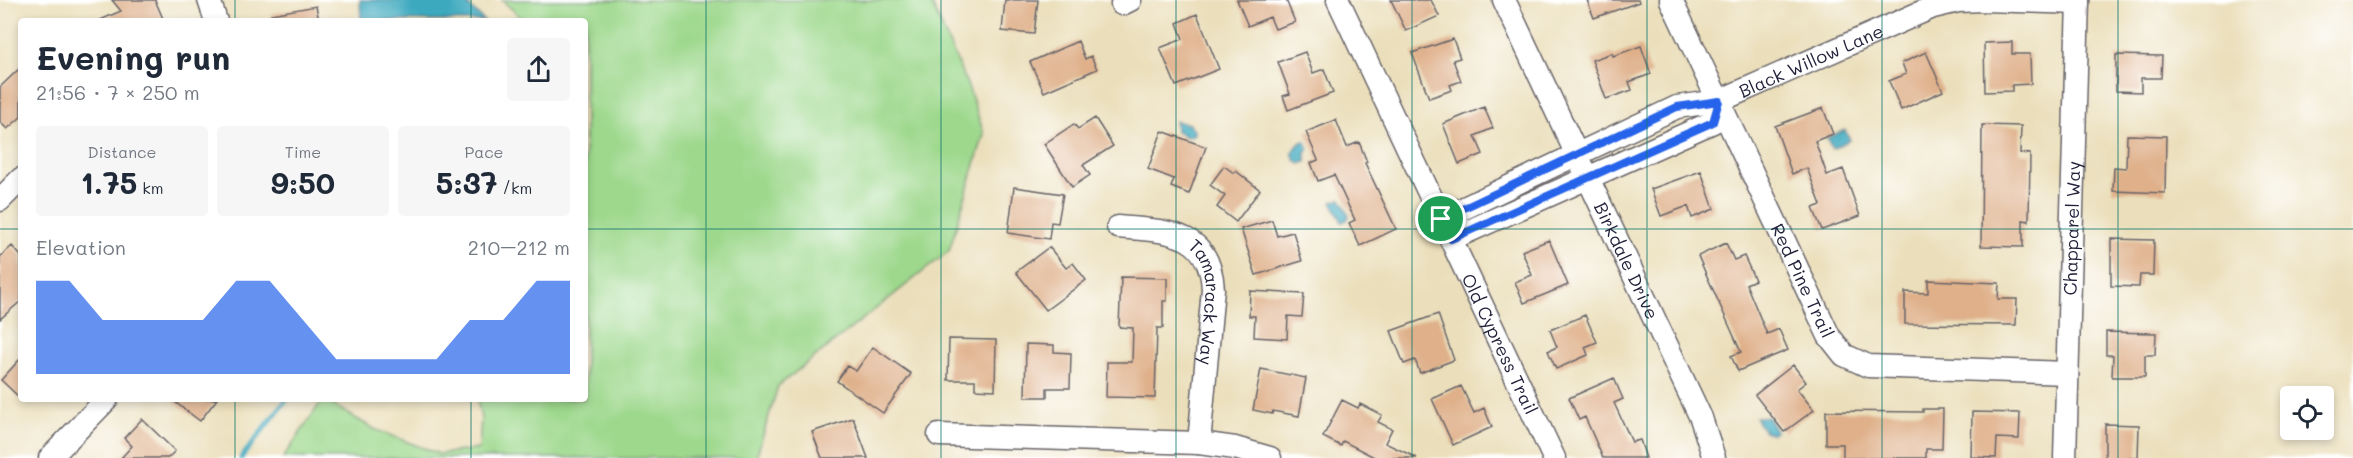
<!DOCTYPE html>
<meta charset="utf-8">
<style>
:root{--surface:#fff;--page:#f6f6f7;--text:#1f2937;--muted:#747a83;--accent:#2563eb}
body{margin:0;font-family:Mali,sans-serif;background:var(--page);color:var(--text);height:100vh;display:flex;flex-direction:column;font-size:22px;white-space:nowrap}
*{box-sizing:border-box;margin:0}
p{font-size:20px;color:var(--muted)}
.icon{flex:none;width:33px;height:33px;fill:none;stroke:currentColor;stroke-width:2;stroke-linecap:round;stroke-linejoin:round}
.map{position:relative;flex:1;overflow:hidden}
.drawer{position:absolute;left:18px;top:18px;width:570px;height:384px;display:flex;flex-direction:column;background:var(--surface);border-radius:6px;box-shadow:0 3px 9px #0003}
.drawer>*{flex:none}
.buttons{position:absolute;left:2280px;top:386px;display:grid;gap:12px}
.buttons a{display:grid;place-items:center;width:54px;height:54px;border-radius:6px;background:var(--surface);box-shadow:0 3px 9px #0003;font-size:30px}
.pin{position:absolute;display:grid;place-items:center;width:51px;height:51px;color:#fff;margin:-26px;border:3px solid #fff;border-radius:50%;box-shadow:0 2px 6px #0007}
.round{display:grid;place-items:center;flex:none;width:63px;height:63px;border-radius:6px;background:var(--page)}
.headline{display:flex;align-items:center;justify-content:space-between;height:102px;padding:0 18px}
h1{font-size:33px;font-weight:700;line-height:45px}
.stats{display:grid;grid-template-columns:repeat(3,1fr);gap:9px;height:102px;padding:6px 18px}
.stats div{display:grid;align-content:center;border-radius:6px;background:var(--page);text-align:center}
.stats b{font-size:30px;font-weight:700}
.stats small{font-size:16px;font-weight:400}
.stats p{font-size:16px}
.chart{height:168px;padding:12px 18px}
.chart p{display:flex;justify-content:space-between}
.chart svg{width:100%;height:108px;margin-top:6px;fill:var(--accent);opacity:.7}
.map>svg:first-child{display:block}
</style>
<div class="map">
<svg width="2353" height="458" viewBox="0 0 2353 458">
<rect width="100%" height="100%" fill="#fff"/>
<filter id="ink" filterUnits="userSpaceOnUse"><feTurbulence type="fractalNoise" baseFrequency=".0167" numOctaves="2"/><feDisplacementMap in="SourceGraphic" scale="12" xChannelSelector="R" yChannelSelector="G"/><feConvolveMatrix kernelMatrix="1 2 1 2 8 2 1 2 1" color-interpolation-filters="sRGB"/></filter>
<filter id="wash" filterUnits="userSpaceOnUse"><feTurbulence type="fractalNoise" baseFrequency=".008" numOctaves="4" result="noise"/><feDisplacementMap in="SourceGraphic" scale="24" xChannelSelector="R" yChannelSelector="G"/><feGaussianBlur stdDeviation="1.35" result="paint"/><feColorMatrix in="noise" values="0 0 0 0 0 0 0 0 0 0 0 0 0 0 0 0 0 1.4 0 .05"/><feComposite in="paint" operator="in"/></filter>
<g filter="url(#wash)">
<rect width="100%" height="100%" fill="#ebdfbb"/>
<path fill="#9dd88c" stroke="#607d64" stroke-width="1.5" d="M502 0H930L969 89 984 134 949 251 778 386 756 458H283L323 399 374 429 439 454 479 449 481 418 477 399H585V21H525Z"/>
<path fill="#3ea9be" stroke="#30667c" stroke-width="1.5" d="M360 0H463L484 21H361Z
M1175 121 1189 124 1195 132 1192 136 1187 137 1176 131Z
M1845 130 1850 140 1832 149 1827 138Z
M1305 141 1309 149 1306 153V162L1300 164 1295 160 1292 152 1301 142Z
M1341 199 1349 216 1347 220 1342 222 1332 202Z
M1756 417H1768L1776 431 1772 434C1765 433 1757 424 1756 417Z"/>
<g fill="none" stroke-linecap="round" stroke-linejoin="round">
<path stroke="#3ea9be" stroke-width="5" d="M241 458 287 399"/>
</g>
<g id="blocks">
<path fill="#dfb08a" d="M112 0H155L164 21H98L121 11Z
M1005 0H1038L1034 34 1002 31Z
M1237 0H1286L1295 22 1275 29 1270 17 1248 26Z
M1391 0H1431L1439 16 1406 31Z
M1587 0H1638L1639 2 1594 18Z
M316 6 319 21H272L271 14Z
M1197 14 1219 69 1176 86 1160 48 1183 39 1177 23Z
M1453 39 1460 58 1453 60 1461 81 1450 85 1452 90 1429 98 1412 53Z
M1078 41 1085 59 1091 56 1097 69 1044 92 1030 62Z
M2012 42V54H2030L2031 84 2012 85V91L1985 92 1984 43Z
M1641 46 1651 74 1629 82 1632 90 1606 99 1592 60 1612 53 1613 56Z
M1305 52 1313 73 1324 69 1333 93 1288 110 1283 96 1290 94 1278 62Z
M1926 52 1943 91 1901 110 1889 81 1906 74 1902 63Z
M2116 55 2162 56 2161 78H2141V92L2116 91Z
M21 67V117L7 129 0 122V87Z
M1484 107 1493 128 1475 136 1483 154 1459 164 1443 124Z
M1823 108 1833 134 1815 141 1827 175 1843 169 1860 216 1822 230 1813 208 1821 205 1807 168 1792 174 1775 126Z
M1095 118 1113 146 1083 165 1090 175 1072 187 1044 144 1074 124 1078 129Z
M1336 120 1347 147 1359 142 1367 162 1365 163 1396 229 1360 246 1349 223 1355 220 1334 175 1318 181 1311 163 1318 160 1306 132Z
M1982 125 2021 126 2020 153 2030 154 2029 221 2023 220V247L1981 246Z
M1162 131 1206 147 1189 194 1171 187 1174 179 1148 169Z
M2127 135 2166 136 2165 193 2113 191 2114 167 2126 168Z
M1224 166 1234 173 1236 171 1260 190 1236 222 1217 207 1225 196 1210 185Z
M1701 171 1714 209 1692 218 1688 206 1661 216 1651 189Z
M1014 187 1063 194 1058 223 1051 222 1049 239 1008 233Z
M1272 220 1277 236 1293 232 1302 261 1256 275 1241 229Z
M2111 239 2154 240 2153 275H2140L2139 287 2111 286Z
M1549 240 1568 285 1524 303 1515 282 1532 275 1522 251Z
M1726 243 1734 260 1744 256 1755 280 1746 284 1767 334 1779 329 1788 350 1738 371 1731 356 1741 352 1698 256Z
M12 246 21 256V301L0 319V257Z
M1049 247 1066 268 1073 263 1086 280 1046 310 1016 272Z
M1121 277 1167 278V301H1163V328H1157L1155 398 1106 397 1107 362H1132L1133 328 1119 327Z
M1928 280 1999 283 1998 299H2017L2016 325 1905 324V292L1928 293Z
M1250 291 1304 294 1302 317 1288 316 1287 339 1254 337 1255 316H1249Z
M1438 314 1454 360 1420 373 1415 360 1404 364 1391 331Z
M1585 315 1597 342 1585 347 1588 355 1556 369 1548 351 1557 347 1550 330Z
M2106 332 2156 333 2155 355H2145V377H2112L2113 355H2106Z
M949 339 996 340 995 390 975 389V380H948Z
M1026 344 1054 345V352L1071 353 1070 388H1047V397H1025Z
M873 347 911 374 883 413 837 381 847 366 856 371Z
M21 358V399L1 380Z
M1793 365 1806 382 1797 389 1814 410 1784 432 1755 395Z
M1261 369 1306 378 1299 416 1273 411 1272 414 1253 410Z
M1614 378 1623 399 1614 403 1632 442 1640 440 1646 458H1603L1585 417 1579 420 1569 398Z
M1461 386 1474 413 1484 408 1492 427 1453 445 1432 399Z
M171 399H217L200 421Z
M1342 400 1358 408 1360 404 1382 415 1378 422 1392 429 1385 443 1417 458H1376L1343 441 1341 446 1323 437Z
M1923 409H1943L1942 449H1926V458H1843V444H1826V411L1923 412Z
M1972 412 2020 413 2019 439 1997 438 1996 458 1971 457Z
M853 418 868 458H822L812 432Z
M142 419 175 451 168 458H121L132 446 124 438Z
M2105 424 2139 425 2138 458H2105Z"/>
</g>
</g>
<g filter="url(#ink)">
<use href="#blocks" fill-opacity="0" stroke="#686468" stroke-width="1.5"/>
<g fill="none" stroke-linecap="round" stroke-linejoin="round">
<defs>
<g id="minor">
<path d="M209 0 216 21"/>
<path id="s1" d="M1338 0 1554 458"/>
<path id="s2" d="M1504 0 1701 418 1714 458"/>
<path id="s3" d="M1671 0 1829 336 1844 355 1868 366 2067 373"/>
<path d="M1122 4 1130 0"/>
<path d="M0 200 21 179"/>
<path id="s4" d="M1441 219 1677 107 1719 101 1933 7 1958 1 1983 0 2078 3"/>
<path id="s5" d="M1118 227C1164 231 1210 229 1213 289L1199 443"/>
<path d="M1451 239 1713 122 1719 101"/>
<path d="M939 435 1199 443 1235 448 1270 458"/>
<path d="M50 458 107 399"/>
<path id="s6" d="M2065 458 2078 0"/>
</g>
</defs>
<use href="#minor" stroke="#686468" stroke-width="25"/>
<use href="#minor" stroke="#fff" stroke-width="22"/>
</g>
</g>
<g fill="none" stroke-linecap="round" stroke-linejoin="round" filter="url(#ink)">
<defs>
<path id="route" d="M1719 101 1713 122 1451 239 1441 219 1677 107Z"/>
</defs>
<use href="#route" stroke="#fff" stroke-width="12"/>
<use href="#route" stroke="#2563eb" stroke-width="8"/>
</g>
<path fill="none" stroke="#0f766e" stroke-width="1.5" stroke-opacity="0.55" d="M235 0V21M471 0V21M706 0V458M941 0V458M1176 0V458M1412 0V458M1647 0V458M1882 0V458M2118 0V458M0 229H21M585 229H2353M235 399V458M471 399V458"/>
<g text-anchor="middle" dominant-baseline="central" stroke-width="5" stroke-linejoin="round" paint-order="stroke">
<g font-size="18" fill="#22223b" stroke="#fff">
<text stroke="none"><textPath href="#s4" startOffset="404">Black Willow Lane</textPath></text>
<text stroke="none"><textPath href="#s6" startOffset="230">Chapparel Way</textPath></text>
<text stroke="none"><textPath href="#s2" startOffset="288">Birkdale Drive</textPath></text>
<text stroke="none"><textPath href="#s3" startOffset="310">Red Pine Trail</textPath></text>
<text stroke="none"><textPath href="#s5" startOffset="141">Tamarack Way</textPath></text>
<text stroke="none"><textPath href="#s1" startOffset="380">Old Cypress Trail</textPath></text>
</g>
</g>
</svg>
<div class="buttons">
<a><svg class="icon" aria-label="locate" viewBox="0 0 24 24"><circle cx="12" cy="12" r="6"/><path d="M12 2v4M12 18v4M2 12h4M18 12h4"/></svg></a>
</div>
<div class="pin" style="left:1441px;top:219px;background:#1e9e55"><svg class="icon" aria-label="arrive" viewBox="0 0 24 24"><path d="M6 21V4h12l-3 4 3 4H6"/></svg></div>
<section class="drawer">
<div class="headline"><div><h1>Evening run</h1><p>21:56 · 7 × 250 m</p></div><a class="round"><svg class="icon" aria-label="share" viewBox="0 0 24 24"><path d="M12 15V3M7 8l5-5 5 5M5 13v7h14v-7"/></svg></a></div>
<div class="stats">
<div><p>Distance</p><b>1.75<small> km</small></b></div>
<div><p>Time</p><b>9:50</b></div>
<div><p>Pace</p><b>5:37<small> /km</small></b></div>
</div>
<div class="chart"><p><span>Elevation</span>210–212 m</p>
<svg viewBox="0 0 160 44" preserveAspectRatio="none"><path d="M0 44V6L10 6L20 22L30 22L40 22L50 22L60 6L70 6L80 22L90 38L100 38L110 38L120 38L130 22L140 22L150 6L160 6V44z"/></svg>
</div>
</section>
</div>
